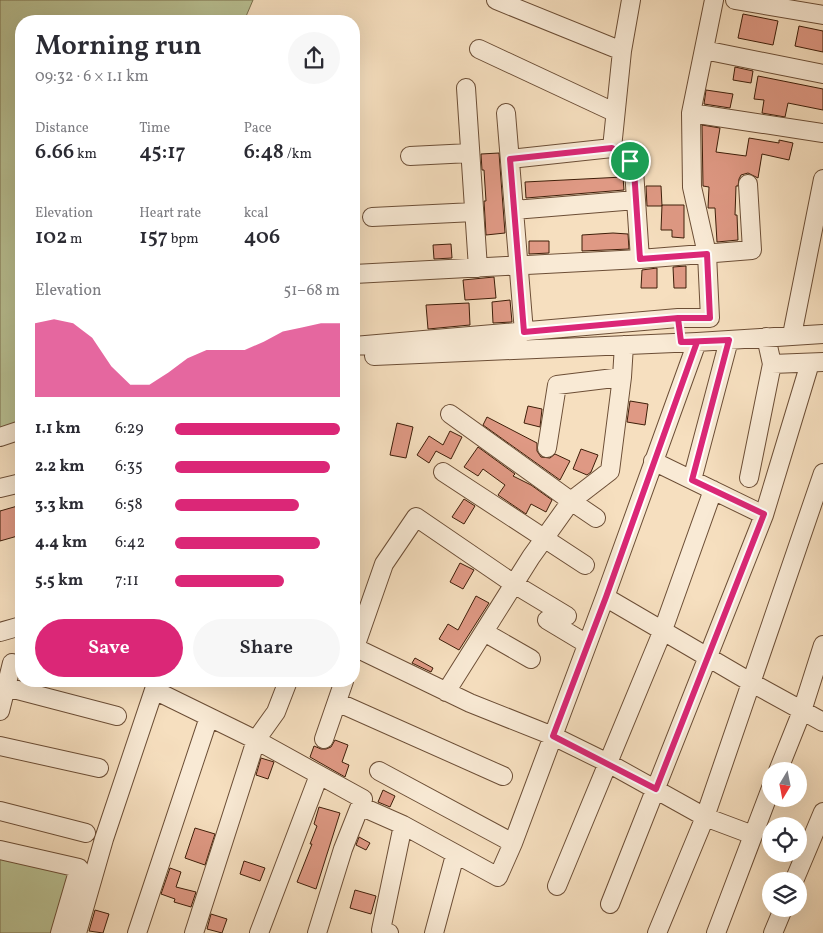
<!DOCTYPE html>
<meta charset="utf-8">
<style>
:root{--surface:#fff;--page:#f7f7f7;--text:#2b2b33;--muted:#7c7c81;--accent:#db2777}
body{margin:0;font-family:Vollkorn,serif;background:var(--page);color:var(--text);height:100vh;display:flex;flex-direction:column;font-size:19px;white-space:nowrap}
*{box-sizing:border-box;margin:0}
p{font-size:16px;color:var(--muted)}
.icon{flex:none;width:28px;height:28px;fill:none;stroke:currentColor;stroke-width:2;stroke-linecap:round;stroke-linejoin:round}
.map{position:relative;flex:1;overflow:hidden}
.sheet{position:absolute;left:15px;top:15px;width:345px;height:672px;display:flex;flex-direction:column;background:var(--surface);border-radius:20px;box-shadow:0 5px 20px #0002}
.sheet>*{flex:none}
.needle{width:32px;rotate:190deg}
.fabs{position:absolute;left:762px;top:762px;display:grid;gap:10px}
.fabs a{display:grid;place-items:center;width:45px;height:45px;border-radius:50%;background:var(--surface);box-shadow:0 5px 20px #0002;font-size:25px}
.pin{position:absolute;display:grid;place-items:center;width:42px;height:42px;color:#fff;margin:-21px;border:2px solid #fff;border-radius:50%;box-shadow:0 1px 5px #0007}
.round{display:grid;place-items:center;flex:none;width:52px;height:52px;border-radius:26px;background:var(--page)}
.overview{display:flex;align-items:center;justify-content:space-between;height:85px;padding:0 20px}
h1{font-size:28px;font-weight:600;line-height:38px}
.metrics{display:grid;grid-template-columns:repeat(3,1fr);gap:8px;height:85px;padding:5px 20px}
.metrics div{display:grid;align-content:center}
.metrics b{font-size:21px;font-weight:600}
.metrics small{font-size:14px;font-weight:400}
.metrics p{font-size:14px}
.chart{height:140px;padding:10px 20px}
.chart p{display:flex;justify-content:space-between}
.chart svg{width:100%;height:90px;margin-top:5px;fill:var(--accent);opacity:.7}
.action{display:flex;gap:10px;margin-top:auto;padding:10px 20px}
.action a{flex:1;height:58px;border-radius:30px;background:var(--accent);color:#fff;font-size:20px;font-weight:600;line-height:58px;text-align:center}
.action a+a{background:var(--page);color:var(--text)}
ul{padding:0 20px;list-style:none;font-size:16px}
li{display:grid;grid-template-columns:80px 60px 1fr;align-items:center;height:38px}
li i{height:12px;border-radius:6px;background:var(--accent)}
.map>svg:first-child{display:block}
</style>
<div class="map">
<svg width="823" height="933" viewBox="0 0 823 933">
<rect width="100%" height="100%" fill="#f6dfbf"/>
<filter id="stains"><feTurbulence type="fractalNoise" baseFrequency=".004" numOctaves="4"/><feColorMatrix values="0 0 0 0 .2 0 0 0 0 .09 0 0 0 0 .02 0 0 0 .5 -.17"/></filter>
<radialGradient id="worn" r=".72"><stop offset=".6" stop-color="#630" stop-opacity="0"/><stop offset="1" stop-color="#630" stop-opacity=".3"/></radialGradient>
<path fill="#bac294" stroke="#7c704e" d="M0 0H253L244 21H21V431L0 437Z
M0 841 74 858 54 933H0Z"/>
<path fill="#df9984" stroke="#3e1e09" d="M743 14 778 21 773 45 738 38Z
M799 26 823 31V52L795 46Z
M735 67 753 71 751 83 733 80Z
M758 76 823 89V110L788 103 785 117 762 113 764 100 754 99Z
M706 90 733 94 730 108 704 104Z
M702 125 720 128 716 152 746 156 749 138 779 143V140L793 143 789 160 762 154 758 178 748 173 741 175 739 179 738 186H736L735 215H737L738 240 717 242 715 208H708L709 187 703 186Z
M499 153 505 233 486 235 484 201H486L484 170H482L481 154Z
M623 177 624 190 526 198 525 182Z
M646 186H661L662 206H647Z
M662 205H684V238L672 237V230H661Z
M613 233 628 234 629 249 582 251V235Z
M529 241H549V253L529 254Z
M451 244 452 258 434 259 433 245Z
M686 266V288H674L673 267Z
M657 268V288H641L642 270Z
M494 277 496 298 465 300 463 280Z
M510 300 512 322 493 323 492 302Z
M469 303 470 325 428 329 426 305Z
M630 401 648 404 645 425 627 422Z
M528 406 542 409 540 427 524 423Z
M487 417 537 443V451L541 457 550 458 555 454 570 461 560 480 483 425Z
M397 423 413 427 406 458 390 455Z
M450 431 462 437 451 459 436 451 429 463 417 455 429 436 443 445Z
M478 447 515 474 513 476 531 485 552 500 546 512 531 504 526 514 498 495 505 485 483 469 478 476 464 467Z
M581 449 598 455 591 472 587 475 573 469Z
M464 499 475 506 464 524 452 517Z
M21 505V535L0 541V511Z
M460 563 474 570 463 589 450 582Z
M476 596 489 603 459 650 439 639 448 624 458 630Z
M415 658 433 668 431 672 412 663Z
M335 740 348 745 342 762 349 765 345 777 310 757 314 746 321 749H326L331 747Z
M261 758 274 762 268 779 256 775Z
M383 790 395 796 390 807 378 802Z
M319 807 340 813 316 889 297 882 312 844H310L317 826 314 824Z
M195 828 215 834 205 865 185 858Z
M359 837 370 843 366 850 356 845Z
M244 861 265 868 260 881 240 874Z
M170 868 181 872 176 887 196 892 191 907 174 902 175 899 161 894Z
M355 890 376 896 371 914 350 908Z
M95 910 109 914 103 933 89 931Z
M211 914 227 919 222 933 207 929Z"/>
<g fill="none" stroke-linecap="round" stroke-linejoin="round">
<defs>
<path id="minor" d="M496 0 622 51
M631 0 622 51 612 148 628 158 634 170 640 259
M735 0 823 15
M479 49 614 112
M704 50 823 74
M466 88 478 268
M506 113 524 332
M691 113 823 133
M410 156 470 153
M510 159 612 148
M514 210 636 200
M372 217 474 212
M354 274 640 259 752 250 748 184
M792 335 823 179
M354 346 678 318H710L707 254 692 187 691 113 714 0
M374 356 697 342 823 334
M772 364 823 362
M450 414 571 501 596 518
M0 437 21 430
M547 448 557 385 622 377
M653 461 764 515
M443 472 585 565
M749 478 772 364 766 337
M692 480 729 340
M0 488 21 483
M605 597 752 683 823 722
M547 620 587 644
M0 632 21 626
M484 632 531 659
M354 647 470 703 553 736 608 763 705 817 753 835
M354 650 384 564 416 517 514 584 567 616
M6 687 117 716
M154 690 256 740 363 799 360 806 403 825 498 877 513 843 605 597 697 342
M446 692 531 557 571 501 610 471 622 377 624 345
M337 702 503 776
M0 711 12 663
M324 739 344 681
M0 746 99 768
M379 771 513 843
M778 771 802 711 823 645
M0 811 86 833
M0 850 79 868 60 933
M794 881 823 812
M557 886 663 630 713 490
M610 904 764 515 810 363
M77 933 104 839 157 681
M137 933 209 717
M194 933 256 740 276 712 288 681
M259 933 319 775
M317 933 343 849 360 806
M389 933 381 930 403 825
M434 933 455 855
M657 933 705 817 823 473
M716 933 771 788
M773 933 783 909"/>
</defs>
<use href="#minor" stroke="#6c4e36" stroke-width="20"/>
<use href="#minor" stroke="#f9ead5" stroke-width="18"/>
</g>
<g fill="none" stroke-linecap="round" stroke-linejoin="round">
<defs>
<path id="route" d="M630 161 634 170 640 259 707 254 710 318H678L681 342H697L606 597 553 736 656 789 764 514 692 480 729 340 681 342 678 318 524 332 510 159 612 148 630 161"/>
</defs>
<use href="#route" stroke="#fff" stroke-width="10"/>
<use href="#route" stroke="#db2777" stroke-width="6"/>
</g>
<rect width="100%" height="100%" filter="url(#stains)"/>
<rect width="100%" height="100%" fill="url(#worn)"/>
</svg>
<div class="fabs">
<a><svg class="needle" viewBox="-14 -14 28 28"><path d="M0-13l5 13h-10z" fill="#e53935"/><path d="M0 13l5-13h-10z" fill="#7c7c81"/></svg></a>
<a><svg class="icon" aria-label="locate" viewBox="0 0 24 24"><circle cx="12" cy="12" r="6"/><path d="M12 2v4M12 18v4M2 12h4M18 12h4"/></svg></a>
<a><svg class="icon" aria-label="layers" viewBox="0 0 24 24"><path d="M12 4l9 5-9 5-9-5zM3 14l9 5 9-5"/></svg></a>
</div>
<div class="pin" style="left:630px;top:161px;background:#1e9e55"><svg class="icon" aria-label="arrive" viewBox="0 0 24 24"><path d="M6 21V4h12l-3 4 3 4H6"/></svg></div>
<section class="sheet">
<div class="overview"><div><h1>Morning run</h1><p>09:32 · 6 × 1.1 km</p></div><a class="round"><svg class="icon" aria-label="share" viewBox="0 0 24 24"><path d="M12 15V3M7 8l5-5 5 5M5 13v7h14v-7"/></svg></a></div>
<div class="metrics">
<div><p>Distance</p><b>6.66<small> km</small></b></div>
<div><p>Time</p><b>45:17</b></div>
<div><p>Pace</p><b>6:48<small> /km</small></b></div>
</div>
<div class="metrics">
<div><p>Elevation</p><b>102<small> m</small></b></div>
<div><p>Heart rate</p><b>157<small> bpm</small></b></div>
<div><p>kcal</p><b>406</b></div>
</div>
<div class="chart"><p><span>Elevation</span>51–68 m</p>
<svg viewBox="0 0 160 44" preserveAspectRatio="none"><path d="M0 44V8L10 6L20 8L30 15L40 29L50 38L60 38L70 32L80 25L90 21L100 21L110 21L120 17L130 12L140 10L150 8L160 8V44z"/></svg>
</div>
<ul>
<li><b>1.1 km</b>6:29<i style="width:100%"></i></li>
<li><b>2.2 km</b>6:35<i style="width:94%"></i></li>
<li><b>3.3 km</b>6:58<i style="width:75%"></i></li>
<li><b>4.4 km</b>6:42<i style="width:88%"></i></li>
<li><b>5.5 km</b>7:11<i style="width:66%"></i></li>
</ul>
<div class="action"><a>Save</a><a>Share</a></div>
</section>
</div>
